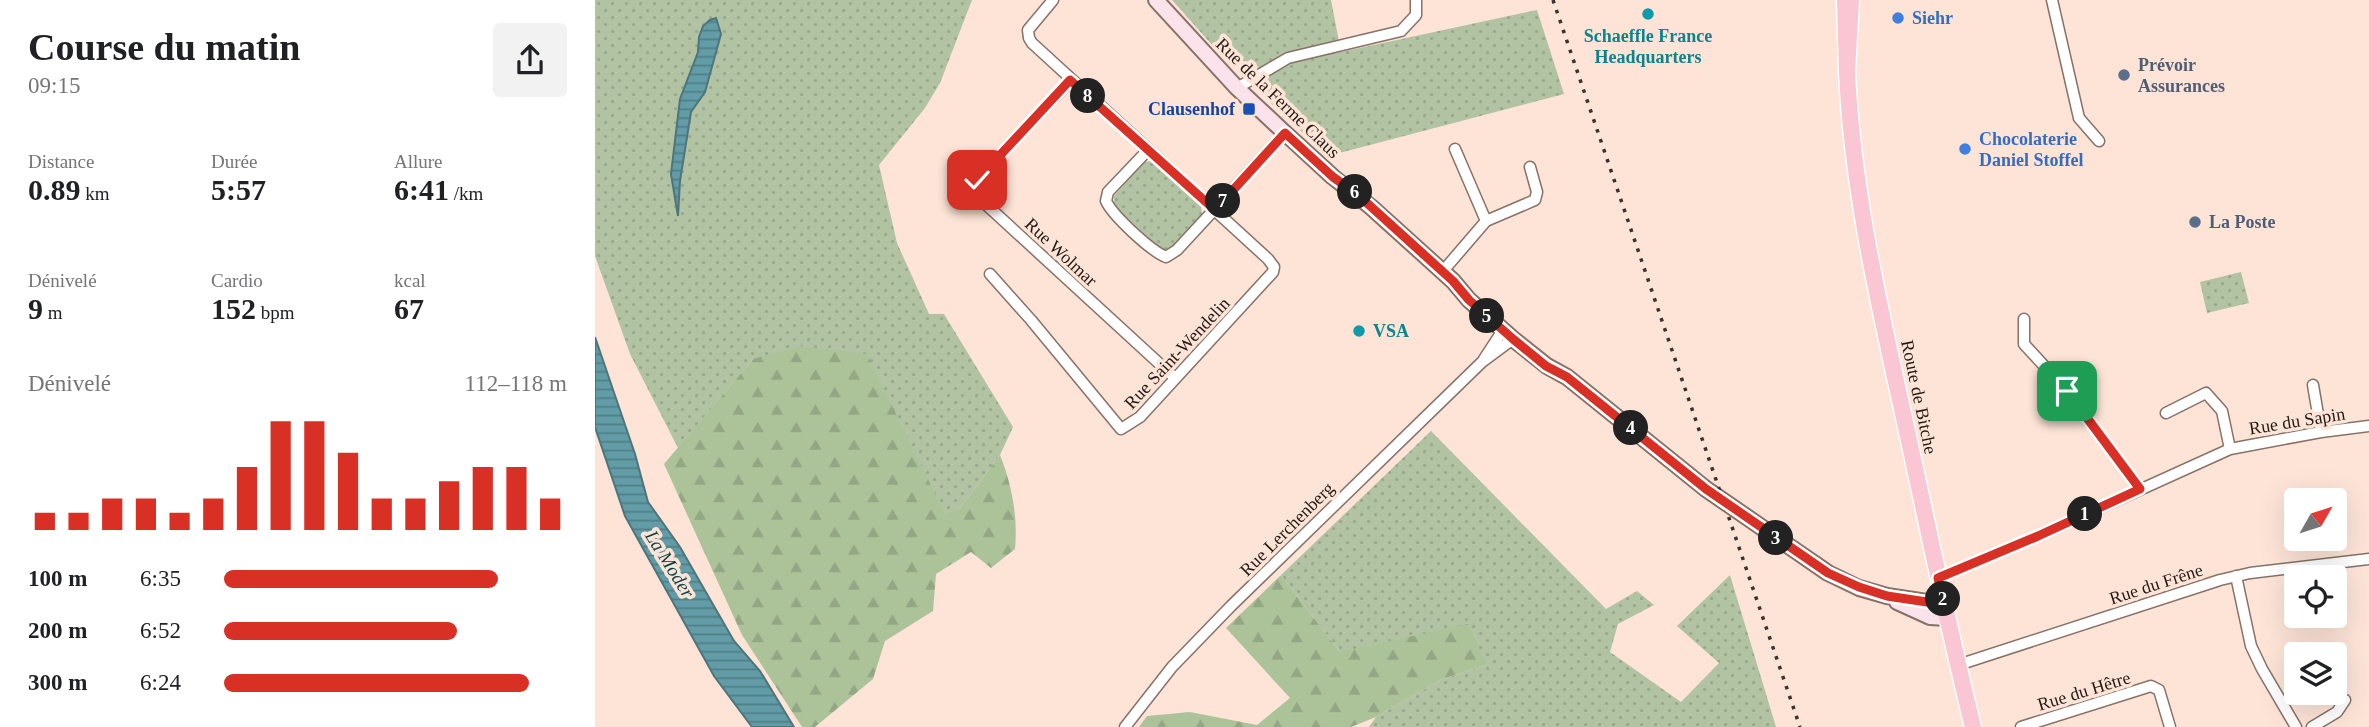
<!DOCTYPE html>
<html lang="fr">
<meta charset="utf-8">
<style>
:root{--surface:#fff;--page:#f2f2f2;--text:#202124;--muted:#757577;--accent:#d93025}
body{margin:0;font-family:Georgia,serif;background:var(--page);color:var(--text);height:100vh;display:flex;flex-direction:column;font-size:26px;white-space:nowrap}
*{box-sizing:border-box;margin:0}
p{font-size:23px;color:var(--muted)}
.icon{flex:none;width:38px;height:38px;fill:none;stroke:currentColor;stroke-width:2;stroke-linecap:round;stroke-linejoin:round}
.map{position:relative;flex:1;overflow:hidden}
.drawer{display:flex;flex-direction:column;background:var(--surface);width:595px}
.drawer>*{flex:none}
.needle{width:46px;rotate:51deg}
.buttons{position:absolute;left:1689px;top:488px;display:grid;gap:14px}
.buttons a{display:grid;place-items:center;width:63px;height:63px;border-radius:7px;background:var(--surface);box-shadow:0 7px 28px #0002;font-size:35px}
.pin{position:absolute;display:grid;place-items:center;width:60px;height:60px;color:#fff;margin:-30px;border-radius:14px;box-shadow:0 4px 10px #0006}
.km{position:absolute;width:35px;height:35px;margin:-18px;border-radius:50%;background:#222;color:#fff;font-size:19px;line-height:35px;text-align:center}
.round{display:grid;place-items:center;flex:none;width:74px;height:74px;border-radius:7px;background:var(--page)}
.headline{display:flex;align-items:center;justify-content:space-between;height:119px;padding:0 28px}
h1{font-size:38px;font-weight:700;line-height:52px}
.figures{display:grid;grid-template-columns:repeat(3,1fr);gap:10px;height:119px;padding:7px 28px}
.figures div{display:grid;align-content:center}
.figures b{font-size:30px;font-weight:700}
.figures small{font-size:19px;font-weight:400}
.figures p{font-size:19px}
.chart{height:196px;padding:14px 28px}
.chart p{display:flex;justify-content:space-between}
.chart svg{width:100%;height:126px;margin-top:7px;stroke:var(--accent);stroke-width:6}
ul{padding:0 28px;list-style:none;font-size:23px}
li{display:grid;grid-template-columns:112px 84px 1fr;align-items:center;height:52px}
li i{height:18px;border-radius:9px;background:var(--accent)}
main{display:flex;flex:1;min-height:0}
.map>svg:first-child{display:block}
</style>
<main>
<section class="drawer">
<div class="headline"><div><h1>Course du matin</h1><p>09:15</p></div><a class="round"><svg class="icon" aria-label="share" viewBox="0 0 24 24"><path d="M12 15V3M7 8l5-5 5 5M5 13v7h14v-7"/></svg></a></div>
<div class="figures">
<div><p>Distance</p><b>0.89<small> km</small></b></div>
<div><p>Durée</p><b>5:57</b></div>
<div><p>Allure</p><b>6:41<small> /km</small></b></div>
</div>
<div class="figures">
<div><p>Dénivelé</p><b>9<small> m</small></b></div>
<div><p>Cardio</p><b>152<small> bpm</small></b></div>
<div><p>kcal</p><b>67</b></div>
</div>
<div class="chart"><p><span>Dénivelé</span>112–118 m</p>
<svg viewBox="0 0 160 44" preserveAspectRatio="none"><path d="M5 44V38M15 44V38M25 44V33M35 44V33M45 44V38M55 44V33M65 44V22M75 44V6M85 44V6M95 44V17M105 44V33M115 44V33M125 44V27M135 44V22M145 44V22M155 44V33"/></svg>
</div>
<ul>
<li><b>100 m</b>6:35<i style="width:80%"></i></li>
<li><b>200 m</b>6:52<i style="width:68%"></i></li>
<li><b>300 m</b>6:24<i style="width:89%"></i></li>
</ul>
</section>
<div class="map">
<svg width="1774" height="727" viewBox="0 0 1774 727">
<defs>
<pattern id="green-dots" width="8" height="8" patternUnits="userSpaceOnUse" patternTransform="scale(1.75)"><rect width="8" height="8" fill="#b1c3a3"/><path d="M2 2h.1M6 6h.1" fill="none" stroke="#98a78b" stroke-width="1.8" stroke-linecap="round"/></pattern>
<pattern id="forest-firs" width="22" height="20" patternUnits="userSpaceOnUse" patternTransform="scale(1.75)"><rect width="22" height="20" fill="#acc39a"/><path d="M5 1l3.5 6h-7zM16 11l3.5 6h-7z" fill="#94a784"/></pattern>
<pattern id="water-rules" width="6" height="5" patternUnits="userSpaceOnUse" patternTransform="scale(1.75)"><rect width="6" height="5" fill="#629ca7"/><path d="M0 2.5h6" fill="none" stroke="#507e87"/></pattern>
</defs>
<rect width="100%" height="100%" fill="#fde4d7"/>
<path fill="url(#green-dots)" d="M0 0H377L345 83 330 108 284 165 302 243 334 314H349L418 427 405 455 365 508 350 515 271 354 158 359 83 448 35 354 0 256Z
M577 0H736L746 52 942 10 969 94 733 156 670 98 674 81 662 66 635 65Z
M558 161 606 206 607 215 575 249H566L519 206V196L549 162Z
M1646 272 1654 303 1612 313 1605 282Z
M836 431 1011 609 1042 591 1059 605 1023 624 1015 652 1086 702 1124 663 1082 626 1135 575 1181 727H774L781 717 847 679 892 665 745 652 686 575Z"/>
<path fill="url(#forest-firs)" d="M205 346 272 354 350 514 365 508 405 455C417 485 423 517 420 549L396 568 376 552 341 574 338 611 290 641 278 679 220 727H207L147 635 69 464 158 359Z
M686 575 745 652 873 624 892 665 847 679 781 717 756 727H544L552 716 595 712 662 725 695 698 631 628Z"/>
<path fill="url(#water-rules)" stroke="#4e757b" stroke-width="2" d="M121 18 126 34 110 92 96 112 85 181 83 216 76 174 85 99 103 52 104 37 108 26 115 20Z
M0 337 40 454 53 502 85 547 139 641 165 671 199 727H157L119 676 30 516 0 427Z"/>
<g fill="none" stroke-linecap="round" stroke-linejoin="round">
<defs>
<path id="street" d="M1457 0 1484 118 1504 141
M476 80 382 179 380 191 385 199 580 378
M642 88 693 58 806 31 821 15V0
M860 149 891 221
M553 150 513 192 511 201C518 216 556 251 571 257L582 250 690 133
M848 271 891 221 940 200 942 192 935 167
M395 274 436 320 526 429 545 417 678 272 679 267 673 259 437 43 434 38 433 30 458 0
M1429 319V344L1472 391 1545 489
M889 359 908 330
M1718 385 1726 432
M1571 413 1611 393 1627 411 1635 449
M1641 576 1656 646 1667 669 1701 727
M1343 578 1443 536 1635 449 1726 432 1774 426
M1363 665 1625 580 1655 573 1774 559
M530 727 577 667 636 606 887 362 918 339
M1426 727 1556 686 1564 690 1575 727
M1717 727 1742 712 1750 700"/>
<path id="secondary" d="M561 0 642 88 690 133 738 177 776 207 858 281 874 300 918 339 952 366 972 377 1111 489 1233 573 1264 588 1292 596 1332 602 1348 599
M1302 602 1335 617 1352 618"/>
<path id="primary" d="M1250 0 1252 71 1256 0
M1252 71C1257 191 1285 309 1311 427 1333 527 1353 627 1378 727"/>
</defs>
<use href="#street" stroke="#887166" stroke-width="13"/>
<use href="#secondary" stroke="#887166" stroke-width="18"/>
<use href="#primary" stroke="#fff" stroke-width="19"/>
<use href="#street" stroke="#fff" stroke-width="10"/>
<use href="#secondary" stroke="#fce2ea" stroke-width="14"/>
<use href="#primary" stroke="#fac6d4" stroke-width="16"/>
<path stroke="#3b312b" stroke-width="3.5" stroke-dasharray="3.5 7" stroke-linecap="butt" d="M958 0 1205 727"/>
</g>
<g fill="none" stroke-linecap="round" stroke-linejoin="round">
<defs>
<path id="route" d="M382 180 475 80 620 210 690 133 738 177 762 194 858 281 874 300 918 339 951 366 972 377 1111 489 1233 573 1264 587 1292 596 1332 602 1348 599 1343 578 1443 536 1545 489 1472 391"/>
</defs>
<use href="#route" stroke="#fff" stroke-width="14"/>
<use href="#route" stroke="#d93025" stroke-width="9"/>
</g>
<g fill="#0f9aa8" stroke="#fde4d7" stroke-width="2.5">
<circle cx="1053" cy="14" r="7"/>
<circle cx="764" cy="331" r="7"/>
</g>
<g fill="#3f7fe0" stroke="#fde4d7" stroke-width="2.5">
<circle cx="1303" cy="18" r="7"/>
<circle cx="1370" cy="149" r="7"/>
</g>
<g fill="#5c6f8a" stroke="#fde4d7" stroke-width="2.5">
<circle cx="1529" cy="75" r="7"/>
<circle cx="1600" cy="222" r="7"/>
</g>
<rect fill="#1a4fb4" stroke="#fde4d7" stroke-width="2.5" x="647" y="102" width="14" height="14" rx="3.5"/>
<g text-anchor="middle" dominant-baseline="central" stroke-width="7" stroke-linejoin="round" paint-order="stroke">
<g font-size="18" font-weight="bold" fill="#366cbe" stroke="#fde4d7" text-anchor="start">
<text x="1317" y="18">Siehr</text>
<text x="1384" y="139">Chocolaterie<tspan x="1384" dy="21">Daniel Stoffel</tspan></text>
</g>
<g font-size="18" font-weight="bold" fill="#0d838f" stroke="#fde4d7">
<text x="1053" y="36">Schaeffle France<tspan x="1053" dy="21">Headquarters</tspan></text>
<text x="778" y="331" text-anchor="start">VSA</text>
</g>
<g font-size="18" font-weight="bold" fill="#4e5e75" stroke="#fde4d7" text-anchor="start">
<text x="1543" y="65">Prévoir<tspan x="1543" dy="21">Assurances</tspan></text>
<text x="1614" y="222">La Poste</text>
</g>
<g font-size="18" fill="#211914" stroke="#fde4d7">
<text transform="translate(683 98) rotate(44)">Rue de la Ferme Claus</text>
<text transform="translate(466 252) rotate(43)">Rue Wolmar</text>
<text transform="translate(582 353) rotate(-47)">Rue Saint-Wendelin</text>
<text transform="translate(1324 397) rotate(78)">Route de Bitche</text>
<text transform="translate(1702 421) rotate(-9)">Rue du Sapin</text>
<text transform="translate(692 529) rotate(-45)">Rue Lerchenberg</text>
<text transform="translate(1561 584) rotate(-18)">Rue du Frêne</text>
<text transform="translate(1489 691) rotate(-17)">Rue du Hêtre</text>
</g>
<g font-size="18" font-weight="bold" fill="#164399" stroke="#fde4d7" text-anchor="end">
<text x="640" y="109">Clausenhof</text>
</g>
<g font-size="19" font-style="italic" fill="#063f47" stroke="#fde4d7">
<text transform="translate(75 564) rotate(58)">La Moder</text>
</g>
</g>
</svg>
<div class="buttons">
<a><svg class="needle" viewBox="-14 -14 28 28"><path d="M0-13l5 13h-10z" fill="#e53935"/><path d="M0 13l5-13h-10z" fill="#757577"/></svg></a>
<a><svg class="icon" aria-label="locate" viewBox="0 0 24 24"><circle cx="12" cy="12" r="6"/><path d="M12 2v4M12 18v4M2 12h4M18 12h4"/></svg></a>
<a><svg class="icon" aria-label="layers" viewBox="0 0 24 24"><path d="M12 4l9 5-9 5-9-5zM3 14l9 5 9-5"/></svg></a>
</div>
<div class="pin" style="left:1472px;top:391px;background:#1e9e55"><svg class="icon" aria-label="arrive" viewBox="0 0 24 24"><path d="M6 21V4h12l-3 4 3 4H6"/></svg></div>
<div class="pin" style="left:382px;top:180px;background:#d93025"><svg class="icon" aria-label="check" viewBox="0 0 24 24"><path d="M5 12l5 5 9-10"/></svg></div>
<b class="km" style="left:1490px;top:514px">1</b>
<b class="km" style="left:1348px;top:599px">2</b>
<b class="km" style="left:1181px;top:538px">3</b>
<b class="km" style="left:1036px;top:428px">4</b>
<b class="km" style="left:892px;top:316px">5</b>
<b class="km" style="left:760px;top:192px">6</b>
<b class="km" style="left:628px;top:201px">7</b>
<b class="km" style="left:493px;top:96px">8</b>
</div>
</main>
